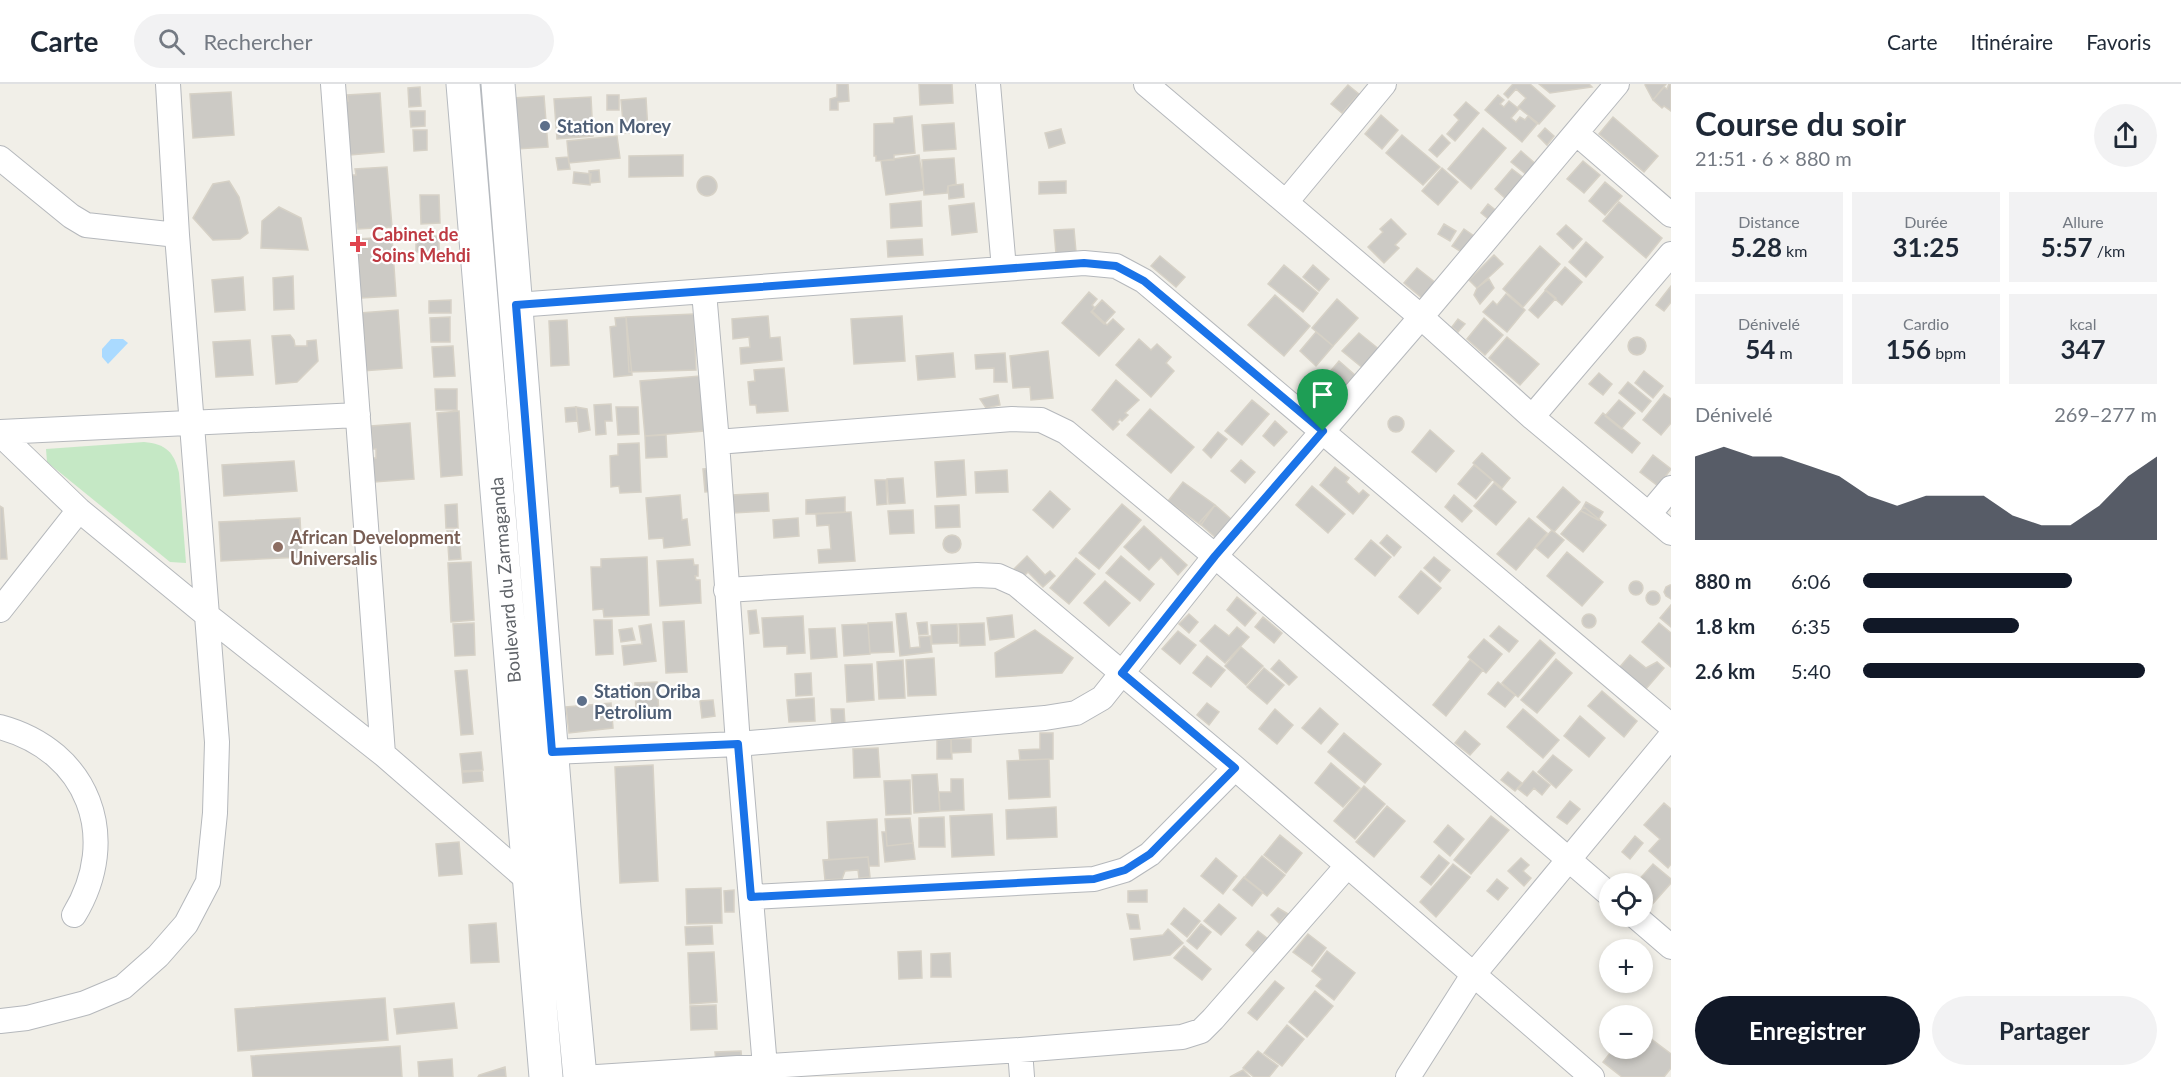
<!DOCTYPE html>
<html lang="fr">
<meta charset="utf-8">
<style>
:root{--surface:#fff;--page:#f2f2f3;--text:#1f2937;--muted:#747a83;--line:#e0e1e3;--accent:#111827}
body{margin:0;font-family:Lato,sans-serif;background:var(--page);color:var(--text);height:100vh;display:flex;flex-direction:column;font-size:22px;white-space:nowrap}
*{box-sizing:border-box;margin:0}
p{font-size:20px;color:var(--muted)}
.icon{flex:none;width:33px;height:33px;fill:none;stroke:currentColor;stroke-width:2;stroke-linecap:round;stroke-linejoin:round}
.map{position:relative;flex:1;overflow:hidden}
.details{display:flex;flex-direction:column;background:var(--surface);width:510px}
.details>*{flex:none}
.fabs{position:absolute;left:1599px;top:789px;display:grid;gap:12px}
.fabs a{display:grid;place-items:center;width:54px;height:54px;border-radius:50%;background:var(--surface);box-shadow:0 3px 9px #0003;font-size:30px}
.pin{position:absolute;display:grid;place-items:center;width:51px;height:51px;color:#fff;margin:-62px -26px;border-radius:50% 50% 50% 0;rotate:-45deg;box-shadow:0 0 6px #0007}
.pin .icon{rotate:45deg}
.round{display:grid;place-items:center;flex:none;width:63px;height:63px;border-radius:32px;background:var(--page)}
.summary{display:flex;align-items:center;justify-content:space-between;height:102px;padding:0 24px}
h1{font-size:33px;font-weight:700;line-height:45px}
.metrics{display:grid;grid-template-columns:repeat(3,1fr);gap:9px;height:102px;padding:6px 24px}
.metrics div{display:grid;align-content:center;border-radius:0px;background:var(--page);text-align:center}
.metrics b{font-size:26px;font-weight:700}
.metrics small{font-size:16px;font-weight:400}
.metrics p{font-size:16px}
.chart{height:168px;padding:12px 24px}
.chart p{display:flex;justify-content:space-between}
.chart svg{width:100%;height:108px;margin-top:6px;fill:var(--accent);opacity:.7}
.button{display:flex;gap:12px;margin-top:auto;padding:12px 24px}
.button a{flex:1;height:69px;border-radius:36px;background:var(--accent);color:#fff;font-size:24px;font-weight:700;line-height:69px;text-align:center}
.button a+a{background:var(--page);color:var(--text)}
ul{padding:0 24px;list-style:none;font-size:20px}
li{display:grid;grid-template-columns:96px 72px 1fr;align-items:center;height:45px}
li i{height:15px;border-radius:8px;background:var(--accent)}
header{display:flex;align-items:center;gap:36px;box-sizing:border-box;height:84px;padding:0 30px;background:var(--surface);border-bottom:2px solid var(--line)}
header strong{font-size:28px}
nav{display:flex;gap:33px;margin-inline-start:auto;font-size:21px}
.search{width:420px;height:54px;background:var(--page);display:flex;align-items:center;gap:15px;box-sizing:border-box;padding:0 21px;border-radius:33px;color:var(--muted);font-size:22px}
main{display:flex;flex:1;min-height:0}
.map>svg:first-child{display:block}
</style>
<header>
<strong>Carte</strong>
<div class="search"><svg class="icon" aria-label="search" viewBox="0 0 24 24"><circle cx="10" cy="10" r="6"/><path d="M15 15l6 6"/></svg>Rechercher</div>
<nav><a>Carte</a><a>Itinéraire</a><a>Favoris</a></nav>
</header>
<main>
<div class="map">
<svg width="1671" height="993" viewBox="0 0 1671 993">
<rect width="100%" height="100%" fill="#f1efe8"/>
<path fill="#c5e8c5" d="M144 358C166 360 174 368 179 389L186 479 170 478 47 378 46 365Z"/>
<path fill="#aadaff" d="M111 255H123L128 259 108 280 102 273V265Z"/>
<path fill="#cccac5" stroke="#d6d1c6" stroke-width="1.5" d="M837 0H848L849 17 838 18V26H830V15L837 13Z
M919 0H952L953 19 920 21Z
M1513 0H1530L1555 22 1539 40 1518 23 1526 14 1516 5 1508 14 1504 10Z
M1539 0H1589L1592 3 1550 9Z
M1646 0H1666L1653 16 1645 1Z
M1669 0H1671V27L1664 22 1662 24 1653 16 1664 3 1667 5Z
M1348 1 1359 10 1342 29 1331 20Z
M420 3 421 22 409 23 408 4Z
M231 8 234 51 193 54 190 10Z
M380 9 384 68 350 71 342 17H348L347 11Z
M607 11H619V26H607Z
M1498 11 1504 16 1500 20 1504 23 1509 17 1519 25 1511 34 1516 38 1520 33 1525 36 1528 32 1537 40 1522 58 1485 26Z
M544 12 548 63 516 65 513 14Z
M591 13 593 52 557 55 554 15Z
M646 14 648 47 624 49 621 16Z
M1466 18 1479 29 1455 57 1447 50 1459 36 1454 31Z
M410 27H425V42L411 43Z
M1381 31 1398 46 1382 65 1365 50Z
M912 32 915 69 894 71V76L876 77V72H874V40L894 39V34Z
M1613 33 1658 72 1644 88 1599 50Z
M954 39 956 65 924 67 922 41Z
M1483 44 1506 64 1471 105 1448 85Z
M1545 44 1554 52 1547 61 1538 52Z
M1061 45 1065 59 1049 64 1045 49Z
M413 46H427V66L414 67Z
M1402 51 1440 83 1423 101 1386 69Z
M1442 51 1450 59 1437 73 1429 66Z
M617 52 620 74 569 79 567 57Z
M1521 67 1537 81 1528 92 1511 78Z
M683 71V92L629 93V72Z
M919 71 924 106 886 111 881 77Z
M568 73 570 85 558 86 556 74Z
M954 74 956 100 948 102 947 109 924 111 922 76Z
M1583 77 1600 91 1584 109 1567 95Z
M387 83 392 143 358 145 357 139H353L352 121H355L354 111H352L350 91H356L355 85Z
M1442 84 1458 98 1438 121 1422 107Z
M1512 85 1524 94 1506 115 1495 105Z
M599 86 600 98 590 99 589 87Z
M574 88 591 90 590 101 573 99Z
M697 102a10 10 0 1 1 20 0a10 10 0 1 1-20 0Z
M229 97 239 113 248 149 240 155 213 156 193 134 213 100Z
M1066 97V109L1039 110V98Z
M1605 98 1622 112 1605 131 1589 117Z
M963 100 964 113 949 115 948 102Z
M420 111H439L440 139 421 140Z
M921 117 922 142 891 144 890 120Z
M1619 118 1662 154 1646 174 1603 137Z
M974 119 977 148 952 151 949 122Z
M1488 120 1498 128 1491 137 1481 129Z
M279 123 301 134 308 166 261 164 262 137Z
M1391 135 1406 150 1395 161 1399 164 1384 179 1368 163 1383 148 1380 145Z
M1444 140 1456 147 1450 157 1438 150Z
M1566 141 1582 155 1573 165 1557 150Z
M1074 145 1076 168 1056 170 1054 146Z
M1464 145 1474 152 1463 169 1452 162Z
M439 152V176H424V168H416V153Z
M392 153 396 212 361 214 354 189H359V180H354L353 160H357V155Z
M922 155 923 171 888 173 887 157Z
M1586 158 1603 173 1586 193 1569 178Z
M1540 162 1560 180 1523 223 1503 205Z
M1494 171 1503 180 1477 204 1469 196Z
M1160 172 1185 193 1176 203 1151 182Z
M1284 181 1318 209 1303 228 1268 200Z
M1313 181 1329 195 1319 207 1303 193Z
M1565 183 1582 198 1562 221 1545 206Z
M1417 184 1436 199 1422 214 1404 199Z
M293 192 294 225 274 226 273 194Z
M243 193 245 226 215 228 212 196Z
M1489 195 1494 204 1480 220 1474 211 1477 204Z
M1671 202V218L1664 227 1656 221Z
M1546 206 1556 214 1538 234 1529 226Z
M1089 208 1097 215 1092 221 1095 224 1092 227 1107 241 1113 235 1124 245 1099 272 1062 239Z
M1506 210 1525 226 1507 248 1483 228 1493 217 1497 221Z
M1275 211 1310 242 1284 272 1248 241Z
M1337 215 1358 234 1333 262 1312 244Z
M451 216V229H429V217Z
M1102 216 1115 228 1104 240 1091 228Z
M398 226 402 284 362 287 361 261 365 260 364 251H361L360 229Z
M694 230 696 286 629 288 626 233Z
M768 232 770 254 780 253 782 276 741 280 740 264 750 263 749 253 733 255 732 235Z
M902 232 905 277 854 280 851 235Z
M450 233V258H431L430 234Z
M626 233 632 291 614 293 610 243 616 242 615 234Z
M1484 234 1503 251 1485 271 1467 255Z
M1458 235 1465 240 1458 248 1452 243Z
M567 236 569 281 551 282 549 237Z
M1316 248 1333 262 1316 282 1300 267Z
M1359 249 1380 266 1364 285 1342 267Z
M290 251 294 256 295 262H307V257L316 256 318 277 297 298 276 300 272 252Z
M1628 262a9 9 0 1 1 18 0a9 9 0 1 1-18 0Z
M1507 253 1539 280 1520 301 1489 274Z
M1139 255 1151 266 1157 260 1171 273 1166 279 1174 287 1151 313 1116 281Z
M250 256 253 291 216 293 213 258Z
M453 262 455 292 434 293 432 263Z
M1048 267 1053 314 1031 316 1030 303 1013 304 1010 272Z
M953 269 955 293 918 296 916 272Z
M1005 269 1007 298H994V284L976 285 975 271Z
M1339 277 1355 291 1329 321 1313 308Z
M784 284 788 327 757 329 756 321H750L748 298 755 297 754 286Z
M1644 287 1663 302 1653 314 1635 299Z
M1599 289 1612 300 1603 311 1589 300Z
M700 292 704 347 645 352 640 297Z
M1116 296 1139 316 1125 329 1128 331 1122 337 1120 335 1117 338 1119 340 1113 346 1092 326Z
M1628 298 1651 317 1642 328 1619 309Z
M435 305H457V326H436Z
M1664 310 1671 315V339L1661 351 1643 336Z
M998 311 1000 321 986 324 980 315Z
M1252 316 1269 330 1242 361 1225 347Z
M1619 316 1635 329 1621 345 1605 332Z
M611 320 612 337H605L606 350 596 351 594 321Z
M576 323 587 325 590 346 579 348Z
M576 323 577 337 566 338 565 324Z
M616 323H638L639 350 618 351Z
M1150 325 1194 363 1171 389 1127 351Z
M459 327 462 391 441 393 437 329Z
M1603 329 1640 359 1632 369 1595 339Z
M1388 340a8 8 0 1 1 16 0a8 8 0 1 1-16 0Z
M1275 337 1287 348 1274 362 1263 352Z
M410 339 414 395 374 398 372 374H376V365H373L371 342Z
M1430 346 1454 367 1436 388 1412 368Z
M1218 348 1227 355 1211 374 1203 366Z
M666 351 667 373 646 374 645 352Z
M639 359 641 408 620 409 619 402 611 403 610 372 618 371V360Z
M1482 369 1510 394 1502 404 1473 379Z
M1653 371 1671 385 1658 402 1640 388Z
M964 376 966 411 937 413 935 378Z
M1241 376 1255 388 1245 399 1231 387Z
M294 377 297 407 224 412 222 381Z
M1474 381 1492 396 1476 415 1458 400Z
M1335 383 1349 394 1346 398 1359 410 1363 406 1369 411 1353 430 1320 401Z
M715 384 717 407 705 408 703 385Z
M1007 386 1008 408 976 409 975 388Z
M903 394 905 419 889 420 887 395Z
M875 396H886L887 420 877 421Z
M1183 398 1215 421 1201 441 1168 417Z
M1494 399 1516 418 1496 441 1474 422Z
M1312 402 1345 430 1328 449 1296 421Z
M1563 403 1580 418 1554 448 1537 433Z
M1050 407 1070 425 1053 444 1033 426Z
M768 409 769 427 733 429 732 411Z
M680 411 682 436 687 435 690 461 664 464 663 454 649 455 646 414Z
M1454 411 1472 427 1462 438 1445 423Z
M845 413V428L806 430V416Z
M1586 418 1603 428 1598 436 1581 427Z
M457 420 458 444H446L445 421Z
M1122 420 1141 436 1099 485 1079 469Z
M959 421 960 443 936 444 935 422Z
M1215 421 1231 435 1215 453 1199 439Z
M0 422 3 424 7 475H0Z
M1584 423 1606 441 1583 468 1561 450Z
M913 426 914 449 890 450 888 427Z
M851 428 855 477 819 479 818 466 831 465 829 441 817 442 816 430Z
M300 434 302 473 221 477 219 438Z
M798 434 799 452 774 454 773 436Z
M1529 434 1547 449 1516 486 1497 470Z
M1144 442 1187 481 1178 491 1161 473 1149 486 1124 463Z
M1552 446 1564 456 1548 474 1536 464Z
M447 447H459L461 475 449 476Z
M943 460a9 9 0 1 1 18 0a9 9 0 1 1-18 0Z
M1387 451 1401 463 1394 472 1380 459Z
M1371 456 1391 473 1375 492 1355 475Z
M1567 468 1603 498 1582 522 1547 492Z
M1027 472 1045 491 1050 487 1055 492 1043 503 1028 488 1022 494 1014 485Z
M1121 472 1154 500 1140 517 1106 489Z
M647 473 649 531 604 533 603 525 593 526 591 483H601V475Z
M1434 473 1450 486 1440 498 1424 484Z
M1076 474 1095 490 1069 520 1050 504Z
M693 475 694 481H698V492H695L696 496H700L701 519 660 522 657 477Z
M471 478 474 536 451 538 448 479Z
M1421 487 1441 504 1418 530 1399 513Z
M1629 504a7 7 0 1 1 14 0a7 7 0 1 1-14 0Z
M1105 497 1130 519 1109 542 1084 519Z
M1670 501H1671V515L1666 512 1664 508 1666 503Z
M1646 514a7 7 0 1 1 14 0a7 7 0 1 1-14 0Z
M1237 513 1256 529 1245 542 1227 526Z
M1671 521V543L1660 534Z
M756 526 759 549 750 550 748 527Z
M906 529 910 564 920 563 919 553 930 552 932 568 900 572 896 530Z
M1582 537a7 7 0 1 1 14 0a7 7 0 1 1-14 0Z
M1189 530 1198 538 1189 549 1179 540Z
M1012 531 1014 553 990 556 987 534Z
M803 532 805 569 787 570V562L764 563 762 534Z
M1263 533 1282 549 1274 559 1255 543Z
M594 536H612L613 570 596 571Z
M684 537 687 588 666 589 663 538Z
M892 538 894 568 870 569 868 539Z
M927 538 928 550 919 551 917 539Z
M474 539 475 571 455 572 453 540Z
M984 539 985 561 960 562 959 540Z
M1659 539 1671 549V583L1642 558Z
M651 540 656 577 624 581 622 562 642 560 639 542Z
M868 540 870 570 844 572 842 541Z
M957 540 958 559 932 560 931 541Z
M1215 541 1229 552 1237 543 1249 553 1225 579 1200 557Z
M1499 542 1518 557 1509 568 1490 552Z
M632 544 635 556 621 558 619 546Z
M835 544 837 573 811 575 809 545Z
M1035 546 1073 574 1062 589 996 593 995 569Z
M1178 547 1196 561 1180 580 1162 565Z
M1484 555 1502 570 1486 589 1468 573Z
M1540 556 1555 569 1518 613 1502 599Z
M1241 563 1263 582 1246 601 1225 582Z
M1630 571 1646 584 1657 578 1664 584 1645 606 1619 584Z
M1207 572 1225 586 1211 603 1193 589Z
M934 574 936 611 908 612 906 576Z
M1556 575 1572 589 1537 629 1521 616Z
M903 576 905 614 879 615 877 578Z
M1279 576 1297 593 1289 601 1271 585Z
M1470 576 1483 586 1446 632 1433 621Z
M872 580 874 616 847 618 845 581Z
M1264 584 1284 601 1267 620 1247 603Z
M467 586 473 650 461 651 455 587Z
M811 589 812 611 796 612 795 590Z
M657 598 659 630 636 631 635 599Z
M1498 598 1515 611 1505 623 1488 610Z
M1602 607 1637 637 1624 653 1588 622Z
M814 614 815 637 789 638 787 616Z
M713 616 715 632 702 634 700 617Z
M611 619 613 644 569 649 566 623Z
M1207 619 1219 628 1209 641 1197 631Z
M1320 624 1338 640 1321 660 1302 644Z
M831 625H844L845 641H832Z
M1275 625 1293 641 1277 660 1259 645Z
M1523 625 1559 656 1543 674 1507 643Z
M1580 632 1605 654 1589 673 1564 652Z
M1465 647 1480 660 1470 671 1455 659Z
M1040 649H1053V675L1020 676 1019 666 1040 665Z
M1344 649 1381 680 1365 699 1328 668Z
M951 655 952 675H937V656Z
M951 655H971V668L951 669Z
M878 664 880 693 854 694 853 665Z
M481 668 483 686 462 687 460 670Z
M1553 671 1572 686 1556 704 1538 688Z
M1049 675 1050 713 1009 715 1007 677Z
M1331 679 1360 704 1343 723 1315 699Z
M653 681 658 797 620 799 615 683Z
M482 687 483 697 463 699 462 688Z
M1533 687 1550 701 1542 711 1534 704 1527 712 1518 705Z
M1508 688 1522 699 1515 707 1501 696Z
M937 690 940 727 914 729 912 691Z
M951 695H963L964 726 940 727 939 708H951Z
M910 696 911 730 886 731 884 697Z
M1364 702 1385 720 1355 755 1334 737Z
M1570 717 1580 725 1567 740 1557 733Z
M1664 719 1671 725V780L1668 784 1649 767 1660 755 1644 741Z
M1387 722 1405 737 1374 773 1356 758Z
M1056 723 1057 753 1007 755 1006 726Z
M992 730 994 771 952 773 950 732Z
M1491 732 1509 746 1471 790 1454 776Z
M944 733 945 763H919V734Z
M910 734 913 759 887 762 885 735Z
M877 735 879 782H869L868 773 829 776 827 738Z
M1448 741 1464 755 1450 772 1434 758Z
M882 748H886L887 762 913 759 915 775 885 778Z
M1280 751 1302 769 1286 789 1264 771Z
M1635 752 1643 759 1630 775 1622 768Z
M459 758 462 790 439 792 436 760Z
M1439 771 1449 779 1431 801 1421 793Z
M1262 772 1285 791 1267 812 1244 794Z
M868 773 870 793 859 794 858 786 845 787 842 795 825 796 823 776Z
M1216 774 1237 792 1223 810 1201 792Z
M1521 774 1529 781 1523 787 1531 794 1524 802 1508 787Z
M1453 780 1470 793 1436 833 1420 818Z
M1653 780 1671 795V799L1649 824 1642 818V800H1635Z
M1244 793 1263 808 1252 822 1233 806Z
M1497 795 1508 804 1498 816 1487 807Z
M721 804 722 839 687 840 686 805Z
M734 806V828H725L724 807Z
M1147 806V818H1128V807Z
M1219 820 1236 834 1221 851 1204 837Z
M1184 824 1200 837 1187 853 1171 840Z
M1278 824 1288 830 1279 839 1271 831Z
M1127 830 1138 831 1140 845H1130Z
M496 839 499 878 471 879 469 841Z
M1201 840 1211 848 1197 865 1187 857Z
M712 842 713 860 686 861 685 843Z
M1168 845 1183 859 1170 871 1134 876 1131 855 1163 851Z
M1258 847 1267 854 1254 868 1246 861Z
M1308 850 1326 864 1312 882 1293 868Z
M1184 862 1211 885 1202 896 1174 874Z
M921 867 922 894 899 895 898 868Z
M1327 867 1355 889 1334 916 1316 902 1322 895 1312 887Z
M714 868 717 918 690 920 688 869Z
M950 869 951 893H931V870Z
M1275 897 1284 904 1257 936 1248 929Z
M1315 907 1333 922 1307 953 1289 938Z
M385 914 388 956 238 967 235 925Z
M454 919 457 944 397 950 394 925Z
M716 921 717 945 691 946 690 922Z
M1287 941 1304 955 1282 982 1264 969Z
M1642 948 1671 970V984L1664 993H1622L1603 978 1614 964H1642Z
M400 962 402 993H253L251 972Z
M741 967 742 977 716 978 715 968Z
M1258 967 1278 982 1269 993H1254L1243 984Z
M452 975 453 993H419L418 978Z
M505 983 506 993H478L479 991Z
M1243 986 1250 993H1230Z"/>
<g fill="none" stroke-linecap="round" stroke-linejoin="round">
<defs>
<path id="street" d="M333 0 383 670
M988 0 1004 185
M1146 0 1421 233 1532 333 1671 449
M1576 49 1671 131
M0 74 71 132 86 141 177 151
M1286 118 1384 0
M704 208 717 358 738 660 765 983
M516 221 1084 179 1116 182 1144 197 1671 642
M1532 333 1671 170
M0 348 358 331
M0 350 79 426 208 532 383 670 536 803
M717 358 1012 335 1041 336 1066 348 1215 472 1610 811
M1649 430 1671 404
M726 506 977 491 998 492 1016 500 1235 684 1592 993
M0 526 79 426
M0 643C89 667 121 754 74 831
M552 668 738 660 1045 634 1076 629 1102 614 1215 472 1421 233 1617 0
M751 813 1094 795 1125 786 1150 770 1235 684
M1635 832 1671 863
M0 937 27 934 85 919 123 903 158 872 186 840 208 798 215 729 217 658 177 151 168 0
M1020 966 1022 993
M597 993 1020 966 1182 953 1201 947 1213 935 1347 782
M1408 993 1473 891 1671 652"/>
<path id="secondary" d="M463 0 546 993
M498 0 564 824 580 993"/>
</defs>
<use href="#street" stroke="#b5b8bc" stroke-width="26"/>
<use href="#secondary" stroke="#b6babf" stroke-width="35"/>
<use href="#street" stroke="#fff" stroke-width="24"/>
<use href="#secondary" stroke="#fff" stroke-width="33"/>
</g>
<g fill="none" stroke-linecap="round" stroke-linejoin="round">
<defs>
<path id="route" d="M1084 179 1116 182 1144 197 1323 347 1215 472 1122 589 1235 684 1150 770 1125 786 1094 795 751 813 738 660 552 668 516 221Z"/>
</defs>
<use href="#route" stroke="#fff" stroke-width="12"/>
<use href="#route" stroke="#1a73e8" stroke-width="8"/>
</g>
<g fill="#5c6f8a" stroke="#fff" stroke-width="2">
<circle cx="545" cy="42" r="6"/>
<circle cx="582" cy="617" r="6"/>
</g>
<path fill="#e0444e" stroke="#fff" stroke-width="2" d="M355 151h6v6h6v6h-6v6h-6v-6h-6v-6h6z"/>
<circle fill="#8d6e63" stroke="#fff" stroke-width="2" cx="278" cy="463" r="6"/>
<g text-anchor="middle" dominant-baseline="central" stroke-width="4.5" stroke-linejoin="round" paint-order="stroke">
<g font-size="18" font-weight="bold" fill="#4e5e75" stroke="#fff" text-anchor="start">
<text x="557" y="42">Station Morey</text>
<text x="594" y="607">Station Oriba<tspan x="594" dy="21">Petrolium</tspan></text>
</g>
<g font-size="18" font-weight="bold" fill="#be3a42" stroke="#fff" text-anchor="start">
<text x="372" y="150">Cabinet de<tspan x="372" dy="21">Soins Mehdi</tspan></text>
</g>
<g font-size="18" font-weight="bold" fill="#785e54" stroke="#fff" text-anchor="start">
<text x="290" y="453">African Development<tspan x="290" dy="21">Universalis</tspan></text>
</g>
<g font-size="18" fill="#5f6368" stroke="#fff">
<text transform="translate(505 496) rotate(-95)">Boulevard du Zarmaganda</text>
</g>
</g>
</svg>
<div class="fabs">
<a><svg class="icon" aria-label="locate" viewBox="0 0 24 24"><circle cx="12" cy="12" r="6"/><path d="M12 2v4M12 18v4M2 12h4M18 12h4"/></svg></a>
<a>+</a>
<a>−</a>
</div>
<div class="pin" style="left:1323px;top:347px;background:#1e9e55"><svg class="icon" aria-label="arrive" viewBox="0 0 24 24"><path d="M6 21V4h12l-3 4 3 4H6"/></svg></div>
</div>
<section class="details">
<div class="summary"><div><h1>Course du soir</h1><p>21:51 · 6 × 880 m</p></div><a class="round"><svg class="icon" aria-label="share" viewBox="0 0 24 24"><path d="M12 15V3M7 8l5-5 5 5M5 13v7h14v-7"/></svg></a></div>
<div class="metrics">
<div><p>Distance</p><b>5.28<small> km</small></b></div>
<div><p>Durée</p><b>31:25</b></div>
<div><p>Allure</p><b>5:57<small> /km</small></b></div>
</div>
<div class="metrics">
<div><p>Dénivelé</p><b>54<small> m</small></b></div>
<div><p>Cardio</p><b>156<small> bpm</small></b></div>
<div><p>kcal</p><b>347</b></div>
</div>
<div class="chart"><p><span>Dénivelé</span>269–277 m</p>
<svg viewBox="0 0 160 44" preserveAspectRatio="none"><path d="M0 44V10L10 6L20 10L30 10L40 14L50 18L60 26L70 30L80 26L90 26L100 26L110 34L120 38L130 38L140 30L150 18L160 10V44z"/></svg>
</div>
<ul>
<li><b>880 m</b>6:06<i style="width:71%"></i></li>
<li><b>1.8 km</b>6:35<i style="width:53%"></i></li>
<li><b>2.6 km</b>5:40<i style="width:96%"></i></li>
</ul>
<div class="button"><a>Enregistrer</a><a>Partager</a></div>
</section>
</main>
